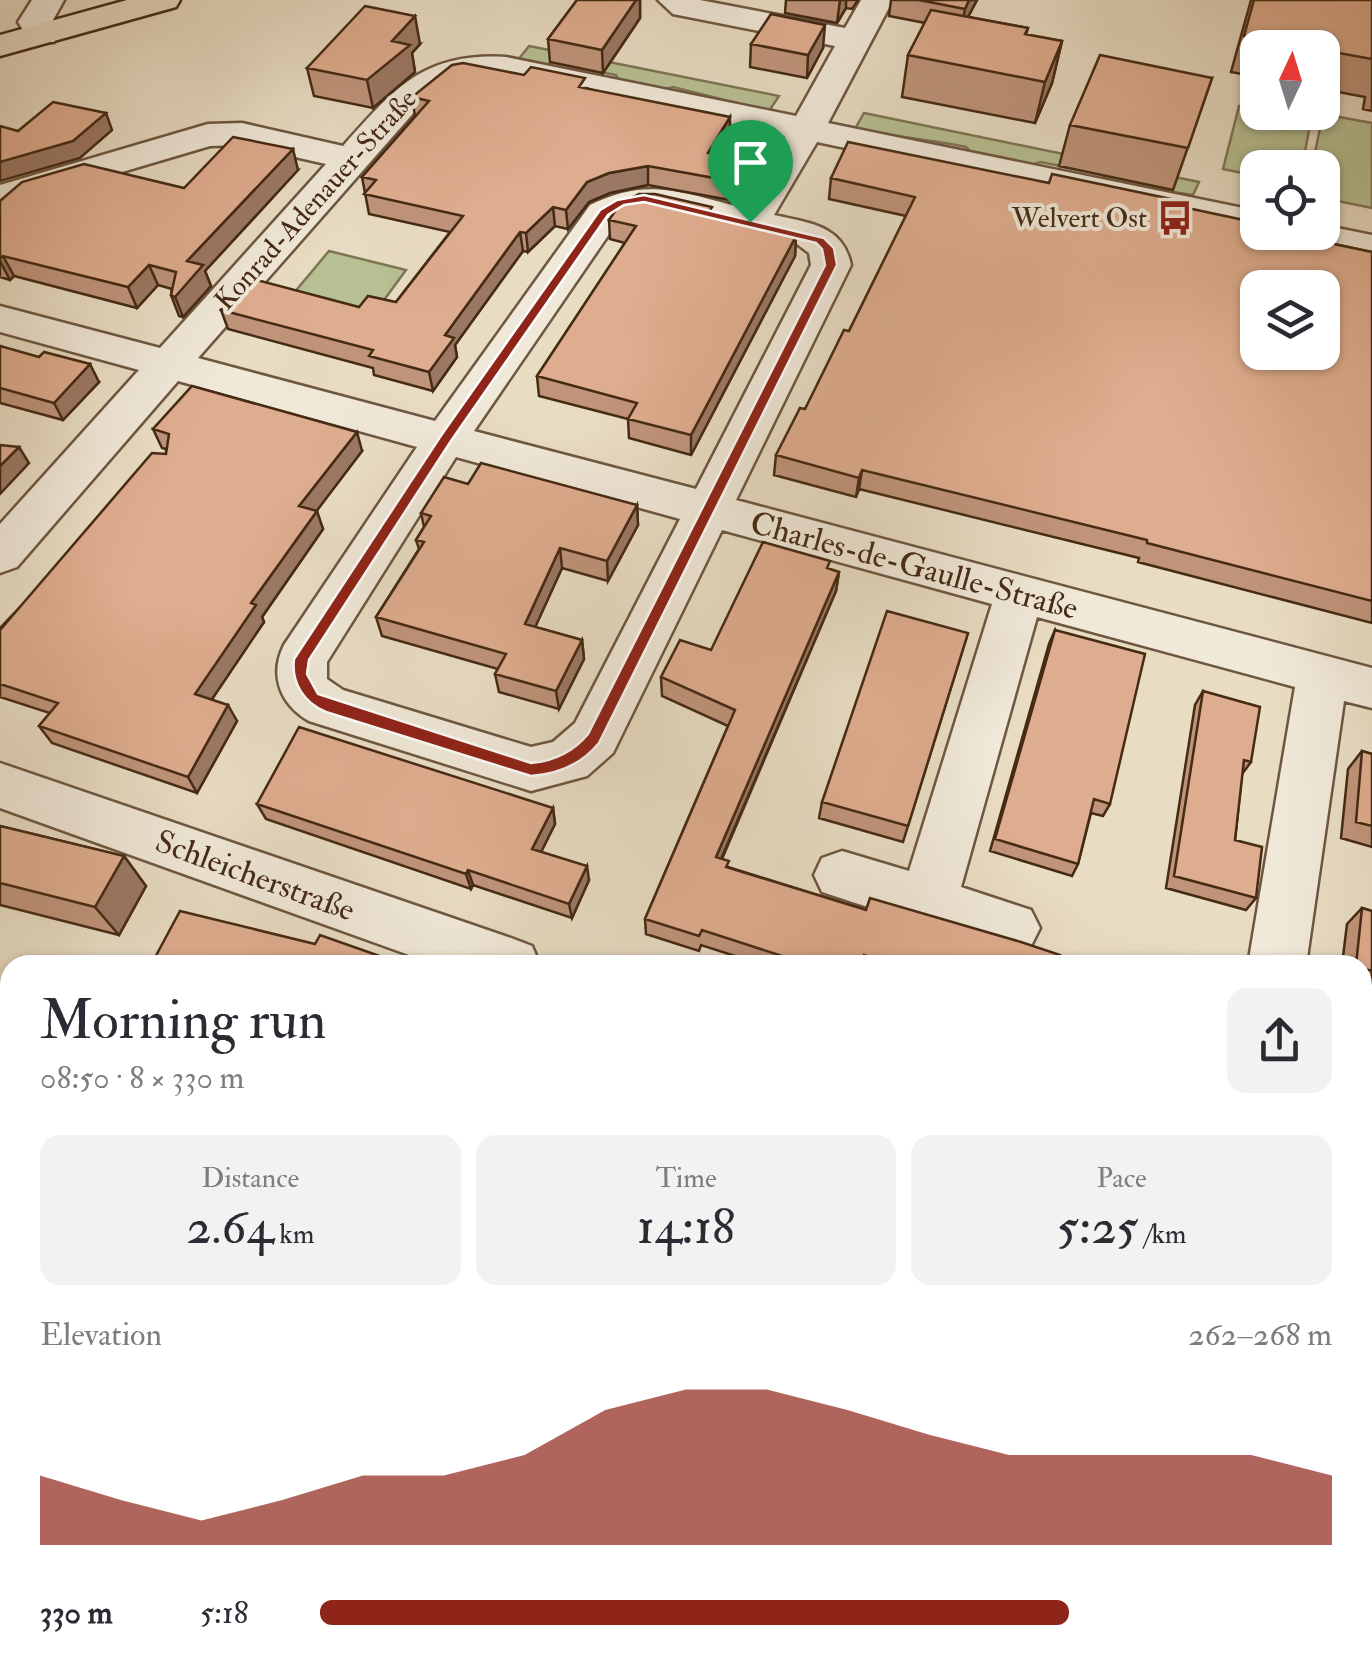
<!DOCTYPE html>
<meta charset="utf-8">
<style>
:root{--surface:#fff;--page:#f2f2f3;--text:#2b2b33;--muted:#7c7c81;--accent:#8f2418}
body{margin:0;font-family:"IM FELL Double Pica",serif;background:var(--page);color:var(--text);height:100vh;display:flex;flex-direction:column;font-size:38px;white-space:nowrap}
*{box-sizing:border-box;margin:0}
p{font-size:32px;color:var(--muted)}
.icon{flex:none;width:55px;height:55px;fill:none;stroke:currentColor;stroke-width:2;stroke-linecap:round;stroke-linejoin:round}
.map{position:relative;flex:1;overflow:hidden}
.drawer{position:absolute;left:0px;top:955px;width:1372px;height:715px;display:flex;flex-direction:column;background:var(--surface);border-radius:30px 30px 0 0;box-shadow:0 2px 8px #0004}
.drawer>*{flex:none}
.needle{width:65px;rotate:4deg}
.fabs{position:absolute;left:1240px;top:30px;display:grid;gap:20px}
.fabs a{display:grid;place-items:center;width:100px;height:100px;border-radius:20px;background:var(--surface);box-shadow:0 2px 8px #0004;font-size:50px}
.pin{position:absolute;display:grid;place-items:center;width:85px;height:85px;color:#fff;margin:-102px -42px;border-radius:50% 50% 50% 0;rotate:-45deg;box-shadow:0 0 10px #0007}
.pin .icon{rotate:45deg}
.round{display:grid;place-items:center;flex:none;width:105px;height:105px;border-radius:20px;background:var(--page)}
.headline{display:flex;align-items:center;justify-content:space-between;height:170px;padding:0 40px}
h1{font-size:55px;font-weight:600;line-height:75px}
.stats{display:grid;grid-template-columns:repeat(3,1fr);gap:15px;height:170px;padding:10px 40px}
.stats div{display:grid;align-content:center;border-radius:20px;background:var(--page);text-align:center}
.stats b{font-size:50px;font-weight:600}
.stats small{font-size:28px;font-weight:400}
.stats p{font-size:28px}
.chart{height:280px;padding:20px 40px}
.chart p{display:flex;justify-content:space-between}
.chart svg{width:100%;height:180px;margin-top:10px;fill:var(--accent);opacity:.7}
ul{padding:0 40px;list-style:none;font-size:32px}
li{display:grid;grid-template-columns:160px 120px 1fr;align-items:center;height:75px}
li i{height:25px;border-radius:12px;background:var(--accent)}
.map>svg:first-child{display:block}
</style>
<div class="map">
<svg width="1372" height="1670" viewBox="0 0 1372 1670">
<rect width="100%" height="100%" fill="#e8dcc3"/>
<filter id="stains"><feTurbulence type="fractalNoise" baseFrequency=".002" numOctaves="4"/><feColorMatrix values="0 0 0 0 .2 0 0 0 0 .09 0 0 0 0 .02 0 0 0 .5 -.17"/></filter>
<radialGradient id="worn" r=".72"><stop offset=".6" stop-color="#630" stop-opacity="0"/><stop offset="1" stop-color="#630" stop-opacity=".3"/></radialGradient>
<path fill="#b7c093" stroke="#7e7554" stroke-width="2.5" d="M529 46 779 96 769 111 673 87 663 90 619 81 616 75 552 62 547 66 517 61Z
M1239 106 1311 120 1302 167 1258 168 1257 176 1223 169Z
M864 113 1199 182 1193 195 1108 182 1102 174 1040 162 1029 166 973 154 966 147C928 139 892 137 855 129Z
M1323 114 1372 123V208L1323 198 1322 168 1312 167Z
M329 251 406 270 373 315 293 294Z"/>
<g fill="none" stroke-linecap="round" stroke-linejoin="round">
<defs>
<path id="minor" d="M32 0H64L52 22 59 35 54 42H30L18 22Z
M658 0H700L845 28 861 0H893L828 123 1258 211V232H1267L1258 235 817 142 774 215C809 223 843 225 851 265L736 500 1372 668V708L1344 701 1306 965H1248L1295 687 1037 617 961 887 1031 910 1040 928 1031 946 1011 954 822 892 814 875 822 858 842 851 909 871 992 604 722 530 613 753 587 776 531 791 309 721C280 704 269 675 284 645L417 447 178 381 17 567 0 573V524L139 370 0 332V306L160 348 326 164 242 145 210 146 0 208V185L208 124 242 123 343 146C394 89 423 52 506 57L796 116 835 46 673 14ZM480 76 506 77 785 136 741 207C681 193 649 176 590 205L435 421 198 358 424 101 454 81ZM639 210H656L797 244 809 253 811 265 696 489 474 431 618 221ZM456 457 680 519 575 723 553 742 531 747 343 690 327 679V662Z
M1322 225 1372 235V259L1288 240 1283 232H1322Z
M0 763 511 938 532 946 540 965H437L0 808Z
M1362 1232 1372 1235V1301L1362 1298Z
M10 1637V1660H92L97 1670H5L1 1660Z"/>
<path id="major" d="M127 0H180L176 7 0 56V35Z"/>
</defs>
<use href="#minor" stroke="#6e5640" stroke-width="5"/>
<use href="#major" stroke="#452a14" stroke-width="5"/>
<use href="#minor" fill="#f0e8d8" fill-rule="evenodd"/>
<use href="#major" fill="#e8dcc3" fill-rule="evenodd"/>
</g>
<path fill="#bf947a" stroke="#452a14" stroke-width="2.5" d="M577 0H640V18L603 73 550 62 548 39Z
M786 0H858L852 9 846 8 837 23 785 13Z
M891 0H977L968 17 1028 28 1026 35 1062 41 1052 83 1035 123 902 97 908 55 925 23 889 16Z
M1251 0H1372V111L1363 109 1365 97 1322 89V48H1258V77L1231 72Z
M420 44 412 53 415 72 373 108 314 96 307 68Z
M751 44 823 48 807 78 750 67Z
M1212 78 1173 190 1059 166 1070 125Z
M586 88 730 137 718 155 744 161 743 181 730 200 648 185 610 193 589 202 568 229 555 226 528 252 523 251 455 345 457 357 433 391 374 375 373 368 228 329 221 310 359 307 396 302 450 232 369 214 362 177 415 116 412 97Z
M298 170 205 271 211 286 183 317 179 316 171 295 172 289 158 285 137 308 14 276 10 280 0 277V201L184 188Z
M831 178 1049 183 1169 204 1296 236 1372 252V623L1138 562 1139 558 859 489 856 497 774 475 776 455 805 409 849 331 906 216 829 199Z
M712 217 796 236 795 256 691 455 629 438 628 419 539 396 537 376 625 243 610 239 609 220Z
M0 346 99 382 63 420 0 403Z
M153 429 362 451 316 511 323 529 262 617 264 622 212 699 237 721 197 793 52 743 39 726 50 713 0 697V628L166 454V449L162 448Z
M468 484 637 505 638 525 608 581 562 568 535 627 582 640 584 659 559 709 499 692 495 674 498 669 382 636 376 617 419 549 416 540 424 527 421 513Z
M829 569 839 572 836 591 722 859 728 867 866 910 1057 965H763L701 945 699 951 646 934 645 919 728 726 662 696 661 677 711 650Z
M1055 630 1110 804 1103 816 1091 813 1078 864 1072 876 990 851 1049 644Z
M968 633 903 842 819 818 822 802Z
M1203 691 1251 762 1242 774 1235 840 1256 898 1246 910 1166 888 1195 705Z
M1362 751 1372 754V847L1341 838 1348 769Z
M257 804 553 808 555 824 541 852 589 880 572 918 473 885 471 889 266 819Z
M0 826 124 856 146 886 119 935 0 905Z
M1362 908 1372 911V1168L1362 1165V1042L1368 989 1362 987V965H1342L1347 924Z
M1112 1660H1268V1670H1111Z"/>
<path fill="#9b7863" stroke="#452a14" stroke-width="2.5" d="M636 0H640V18L603 73 602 50Z
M840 0H846V8L837 23Z
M969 0H977L961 30 965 9Z
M415 16 420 44 412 53 415 72 373 108 367 80 392 41Z
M825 25 823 48 807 78 808 55Z
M1062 41 1052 83 1035 123 1045 82Z
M106 113 112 130 80 158 0 181V162Z
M730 117V137L707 173 708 153Z
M293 149 298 170 205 271 211 286 183 317 175 297 187 261Z
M744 161 743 181 730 200 731 181Z
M648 166V185L610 193 589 202 568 229 566 210 587 182 609 173Z
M553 207 555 226 528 252 526 233Z
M520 232 523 251 455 345 457 357 433 391 429 372 445 335Z
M796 236 795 256 691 455V435Z
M3 256 14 276 10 280 0 261V258Z
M149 265 158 285 137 308 128 287Z
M90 364 99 382 63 420 54 403Z
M357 432 362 451 306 525 299 506Z
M19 447 29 463 0 494V466Z
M862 470 859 489 856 497 859 478Z
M637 505 638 525 608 581 607 561Z
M317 511 323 529 262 617 264 622 204 711 195 694 251 603Z
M560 548 562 568 528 643 525 624Z
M839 572 836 591 715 873 716 857Z
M582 640 584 659 559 709 556 691Z
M228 705 237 721 197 793 188 777Z
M553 808 555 824 535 864 532 849Z
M124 856 146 886 119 935 95 907Z
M587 866 589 880 572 918 569 904Z
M468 870 473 885 471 889 466 874Z
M10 1378V1459L0 1479V1397Z
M298 1660H319L315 1668 293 1670Z"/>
<path fill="#deac8e" stroke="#452a14" stroke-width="2.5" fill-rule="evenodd" d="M577 0H636L602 50 548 39Z
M919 0H969L965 9Z
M1254 0H1372V59L1322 50V48H1310L1244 36Z
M365 6 415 16 392 41 410 45 367 80 307 68Z
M931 10 1028 28 1025 34 1062 41 1045 82 908 55Z
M771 14 825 25 808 55 751 44Z
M1100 55 1212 78 1188 148 1070 125Z
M463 63 524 75 531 67 585 78 579 87 730 117 708 153 744 161 731 181 648 166 609 173 587 182 566 210 553 207 526 233 520 232 445 335 454 338 429 372 369 356 373 350 221 310 249 278 359 307 368 296 396 302 463 216 364 194 376 180 362 177 429 101 412 97 452 65Z
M53 102 106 113 73 141 0 162V126L18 131Z
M233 137 293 149 187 261 203 265 175 297 171 295 176 272 149 265 128 287 3 256 0 258V201L22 182 84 164 184 188Z
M848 142 1049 183 1052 174 1171 199 1169 204 1258 223V232H1297L1296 236 1372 252V601L1147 543V540L862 470 859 478 776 455 800 408 805 409 844 330 849 331 915 197 831 178ZM1258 288H1322V352H1258Z
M639 194H655L712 207 707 215 796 236 691 435 628 419 637 403 537 376 636 226 609 220 620 204Z
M0 346 39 357 44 352 90 364 54 403 0 388Z
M192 386 357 432 299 506 317 511 251 603 256 605 195 694 228 705 188 777 39 726 58 703 0 684V628L1 629 152 453 166 454 169 434 153 429Z
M0 445 19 447 0 466Z
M481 463 637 505 607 561 560 548 525 624 582 640 556 691 495 674 506 654 376 617 424 542 416 540 431 516 421 513 444 477 468 484Z
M763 542 830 561 827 568 839 572 716 857 729 861 726 867 866 910 870 898 1021 942 1060 955 1057 965H894L864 955 861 965H810L702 930 699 936 645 919 735 710 661 677 680 640 711 650Z
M887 611 968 633 908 826 822 802Z
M1055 630 1145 654 1110 804 1094 799 1078 864 995 839Z
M1203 691 1260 707 1251 762 1244 760 1235 840 1262 847 1256 898 1174 876Z
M299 727 553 808 532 849 587 866 569 904 468 870 466 874 257 804Z
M1362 751 1372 754V826L1356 822Z
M0 826 124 856 95 907 0 883Z
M1362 908 1372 911V971L1362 968V965H1356Z
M180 911 315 944 320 935 405 965H250L245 963 244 965H151Z
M1362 1058 1372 1061V1151L1362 1148Z
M10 1199V1378L0 1397V1217Z
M263 1660H298L293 1670H283Z
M656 1660H775L772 1670H652Z
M1149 1660H1268V1670H1147Z"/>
<path fill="#8f2418" stroke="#fff" stroke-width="2.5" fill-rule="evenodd" d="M644 195 824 238 834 248 837 265 599 743C582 764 558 774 531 776L326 712C304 703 291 683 294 659L442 434 600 210 617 200ZM644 202 816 243 822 249 825 265 588 734C573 752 554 761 531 763L318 694 307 674 309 660 451 441 608 215 624 205Z"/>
<defs>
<symbol id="bus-bare" viewBox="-9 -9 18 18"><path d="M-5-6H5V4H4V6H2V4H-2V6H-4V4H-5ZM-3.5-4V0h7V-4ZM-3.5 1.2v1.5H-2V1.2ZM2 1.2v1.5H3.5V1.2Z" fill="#8f2418" stroke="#f0e8d8" stroke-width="2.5" paint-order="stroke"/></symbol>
</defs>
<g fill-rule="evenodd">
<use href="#bus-bare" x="1150" y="193" width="50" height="50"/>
</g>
<g text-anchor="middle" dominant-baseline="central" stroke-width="8" stroke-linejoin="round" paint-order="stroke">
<g font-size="28" fill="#452a14" stroke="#f0e8d8">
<text transform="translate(316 200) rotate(-48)">Konrad-Adenauer-Straße</text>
</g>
<g font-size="28" fill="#452a14" stroke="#f0e8d8" text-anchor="end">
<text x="1147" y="218">Welvert Ost</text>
</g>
<g font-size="32" fill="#452a14" stroke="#f0e8d8">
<text transform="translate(914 566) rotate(15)">Charles-de-Gaulle-Straße</text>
<text transform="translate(255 876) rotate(20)">Schleicherstraße</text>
</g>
</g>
<rect width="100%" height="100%" filter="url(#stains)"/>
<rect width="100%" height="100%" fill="url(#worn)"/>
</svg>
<div class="fabs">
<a><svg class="needle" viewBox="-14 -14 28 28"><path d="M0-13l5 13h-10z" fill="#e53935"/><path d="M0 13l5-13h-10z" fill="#7c7c81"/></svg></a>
<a><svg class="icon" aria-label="locate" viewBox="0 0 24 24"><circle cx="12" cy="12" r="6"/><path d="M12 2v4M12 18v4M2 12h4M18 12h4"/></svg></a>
<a><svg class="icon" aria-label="layers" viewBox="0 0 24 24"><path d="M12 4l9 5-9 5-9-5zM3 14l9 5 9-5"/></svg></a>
</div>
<div class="pin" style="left:750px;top:222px;background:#1e9e55"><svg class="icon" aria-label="arrive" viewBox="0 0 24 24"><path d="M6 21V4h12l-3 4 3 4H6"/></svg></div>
<section class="drawer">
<div class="headline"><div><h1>Morning run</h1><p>08:50 · 8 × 330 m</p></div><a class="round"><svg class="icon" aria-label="share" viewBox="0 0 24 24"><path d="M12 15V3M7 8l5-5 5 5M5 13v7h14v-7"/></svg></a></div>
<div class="stats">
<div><p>Distance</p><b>2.64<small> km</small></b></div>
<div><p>Time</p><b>14:18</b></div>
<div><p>Pace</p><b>5:25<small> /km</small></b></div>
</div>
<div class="chart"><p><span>Elevation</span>262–268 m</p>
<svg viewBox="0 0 160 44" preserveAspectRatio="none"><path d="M0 44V27L10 33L20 38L30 33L40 27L50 27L60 22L70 11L80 6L90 6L100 11L110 17L120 22L130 22L140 22L150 22L160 27V44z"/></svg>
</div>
<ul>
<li><b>330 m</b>5:18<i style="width:74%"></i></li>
</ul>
</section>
</div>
